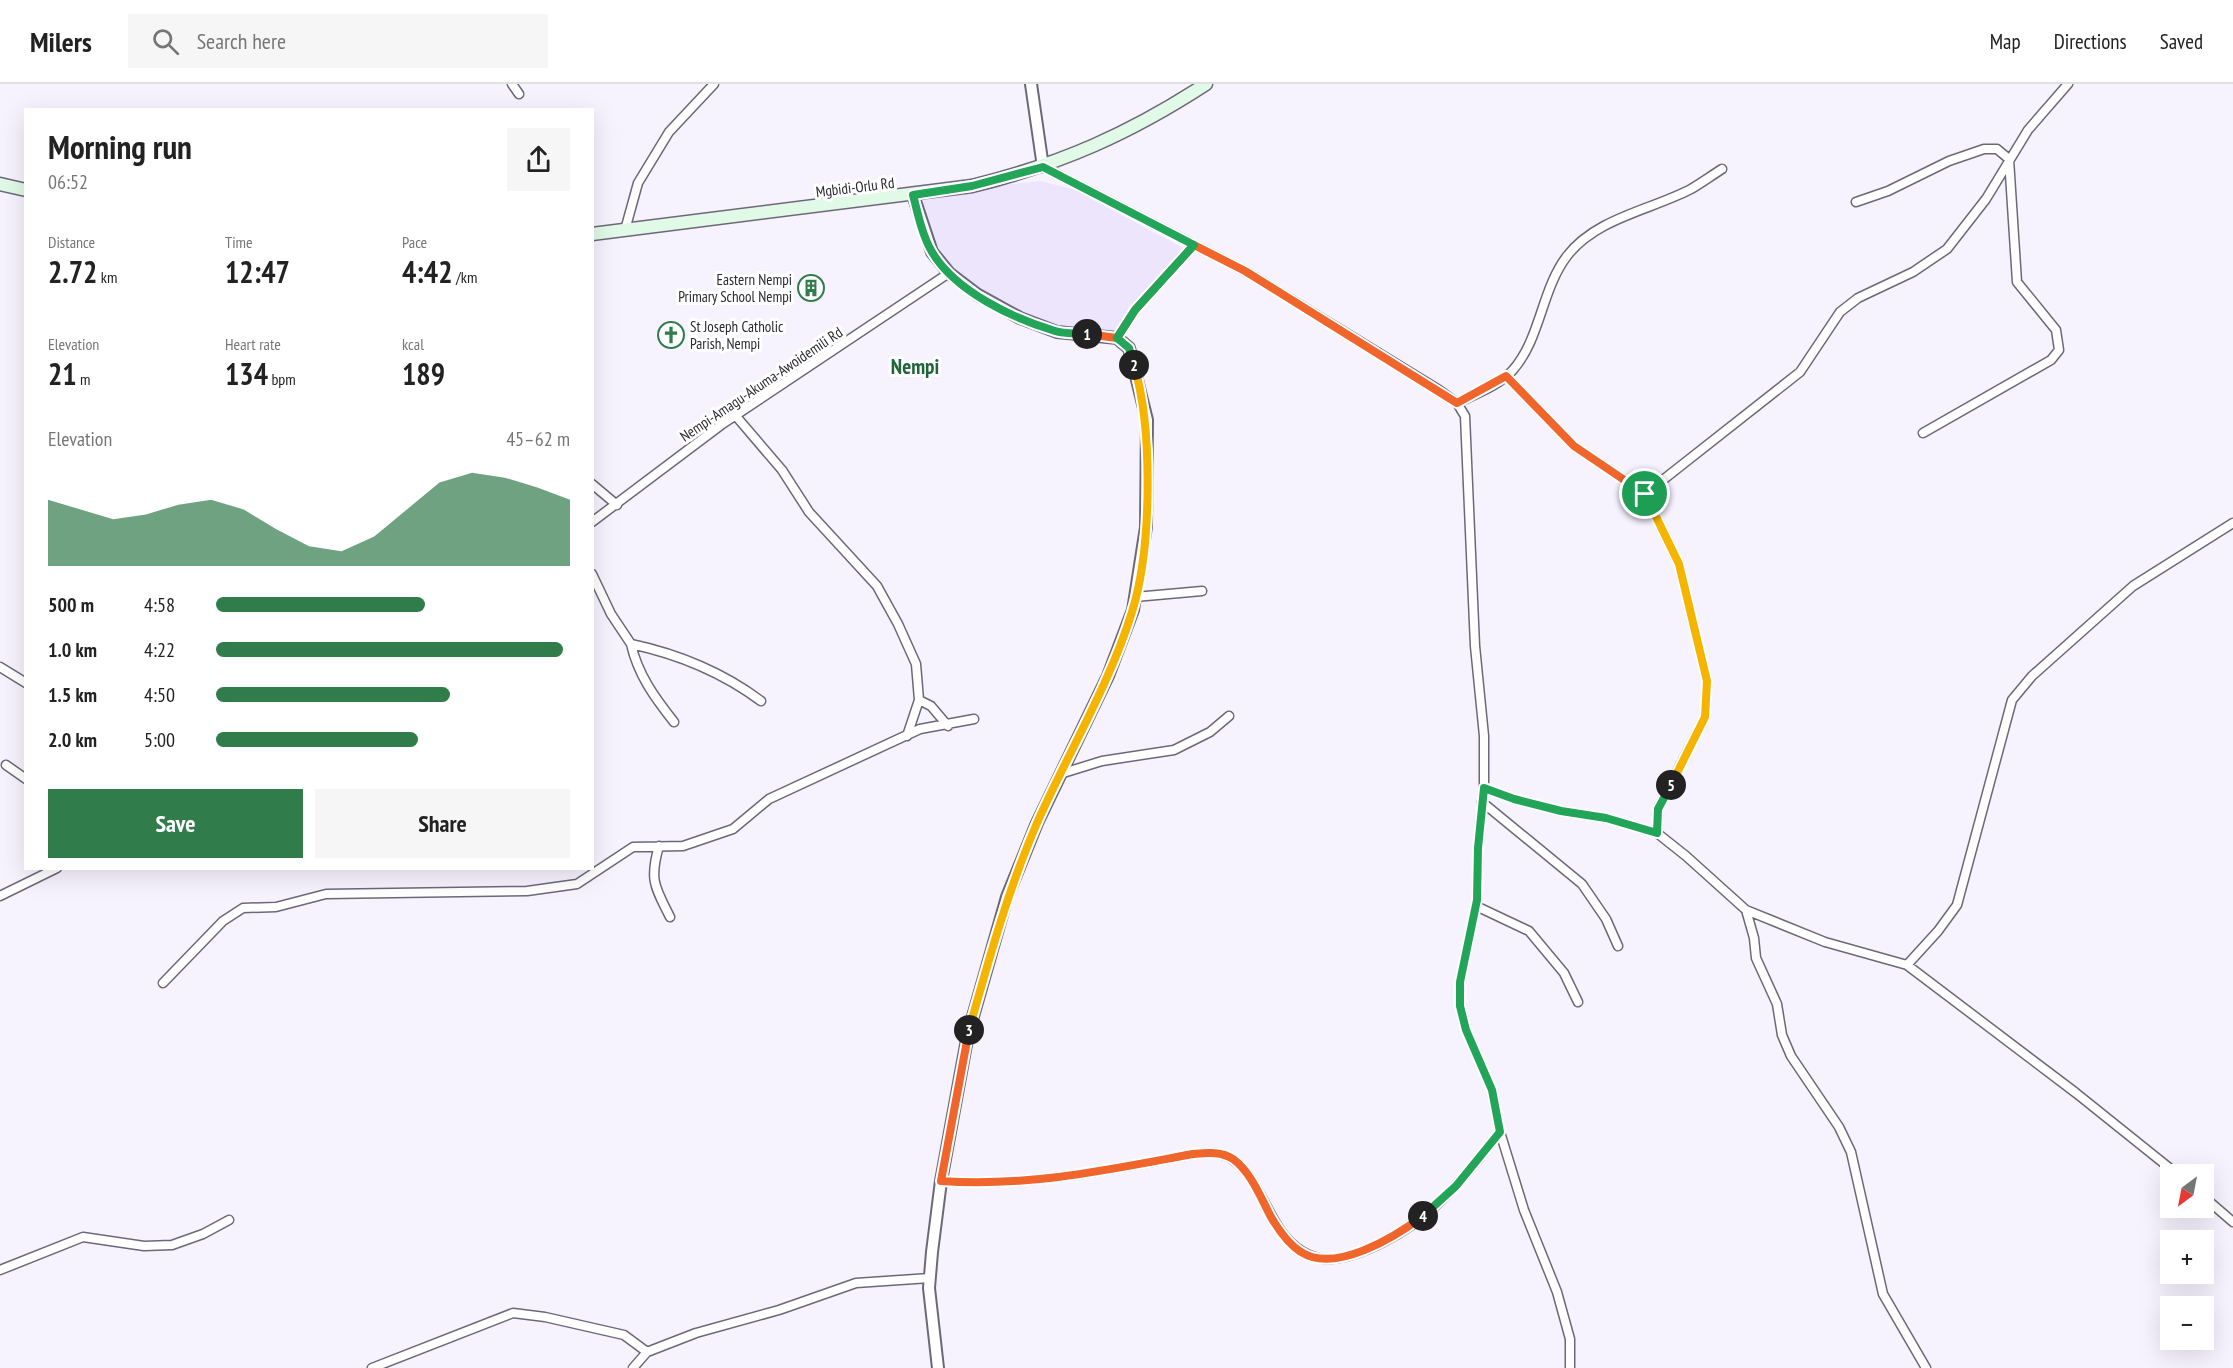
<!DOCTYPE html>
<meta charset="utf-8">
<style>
:root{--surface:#fff;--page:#f6f6f6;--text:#222;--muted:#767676;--line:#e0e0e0;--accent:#317c4b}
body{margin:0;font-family:"PT Sans Narrow",sans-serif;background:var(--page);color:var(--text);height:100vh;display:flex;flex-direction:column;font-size:22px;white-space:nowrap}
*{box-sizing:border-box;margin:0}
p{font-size:20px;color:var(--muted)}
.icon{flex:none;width:33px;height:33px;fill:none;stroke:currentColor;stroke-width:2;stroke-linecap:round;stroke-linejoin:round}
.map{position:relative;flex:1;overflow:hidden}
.panel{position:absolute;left:24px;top:24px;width:570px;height:762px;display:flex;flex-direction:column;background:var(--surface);border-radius:0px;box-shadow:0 6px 24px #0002}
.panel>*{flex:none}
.needle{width:39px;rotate:212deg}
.buttons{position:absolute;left:2160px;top:1080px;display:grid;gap:12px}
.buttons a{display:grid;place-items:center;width:54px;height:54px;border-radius:0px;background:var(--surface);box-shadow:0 6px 24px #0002;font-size:30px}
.pin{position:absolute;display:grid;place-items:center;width:51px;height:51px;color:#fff;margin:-26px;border:3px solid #fff;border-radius:50%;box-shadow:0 2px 6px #0007}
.km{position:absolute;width:30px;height:30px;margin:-15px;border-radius:50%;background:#222;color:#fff;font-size:16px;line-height:30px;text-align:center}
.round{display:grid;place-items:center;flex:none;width:63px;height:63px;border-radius:0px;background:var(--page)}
.headline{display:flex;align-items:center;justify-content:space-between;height:102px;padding:0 24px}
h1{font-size:33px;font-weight:700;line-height:45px}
.stats{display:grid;grid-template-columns:repeat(3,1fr);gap:9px;height:102px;padding:6px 24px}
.stats div{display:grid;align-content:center}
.stats b{font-size:30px;font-weight:700}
.stats small{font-size:16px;font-weight:400}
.stats p{font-size:16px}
.chart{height:168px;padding:12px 24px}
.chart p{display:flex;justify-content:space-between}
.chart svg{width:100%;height:108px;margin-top:6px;fill:var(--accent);opacity:.7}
.cta{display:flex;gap:12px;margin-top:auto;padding:12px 24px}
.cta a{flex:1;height:69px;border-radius:0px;background:var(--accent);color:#fff;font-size:24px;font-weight:700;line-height:69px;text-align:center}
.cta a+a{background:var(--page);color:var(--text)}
ul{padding:0 24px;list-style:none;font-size:20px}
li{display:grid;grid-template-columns:96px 72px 1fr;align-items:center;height:45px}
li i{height:15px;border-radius:8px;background:var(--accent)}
header{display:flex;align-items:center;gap:36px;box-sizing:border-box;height:84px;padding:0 30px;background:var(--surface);border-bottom:2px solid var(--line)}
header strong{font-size:28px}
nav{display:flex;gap:33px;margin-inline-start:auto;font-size:21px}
.search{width:420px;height:54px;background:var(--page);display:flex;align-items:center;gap:15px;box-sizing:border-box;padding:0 21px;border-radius:0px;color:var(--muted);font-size:22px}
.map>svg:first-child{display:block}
</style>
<header>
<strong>Milers</strong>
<div class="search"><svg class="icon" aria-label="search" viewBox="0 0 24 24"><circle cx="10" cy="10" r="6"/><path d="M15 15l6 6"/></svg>Search here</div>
<nav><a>Map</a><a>Directions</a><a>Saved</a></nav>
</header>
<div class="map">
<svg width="2233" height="1284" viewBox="0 0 2233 1284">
<rect width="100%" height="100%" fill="#f6f2fe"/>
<path fill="#ece5fb" d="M1041 97 1075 106 1189 167 1117 254 1051 246 949 189 929 161 913 111Z"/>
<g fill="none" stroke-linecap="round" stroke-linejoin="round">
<defs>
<path id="minor" d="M512 0 519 10
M1043 83 1245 187 1439 306 1457 319 1465 332 1475 562 1484 652V704L1478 764 1477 816 1460 898V922L1466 946 1492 1006 1500 1048 1524 1126 1557 1208 1570 1255V1284
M1856 118 1888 107 1949 77 1984 65H1997L2009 75 2017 198 2056 246 2059 266 2051 276 1923 349
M625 146 638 99 669 48 714 0
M1117 254 1135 226 1194 161
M1506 292 1574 362 1645 410 1679 480 1707 597 1705 633 1658 725 1657 749
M1457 319C1475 310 1498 302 1512 287 1541 255 1541 206 1567 172 1596 134 1651 126 1691 105 1701 99 1711 92 1722 85
M735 331 782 386 809 428 877 502 898 540 916 580 919 616 907 652
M592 400 617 421
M1645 410 1800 288 1840 228 1858 214 1913 188 1947 165 1986 115 2028 46 2068 0
M592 438 721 341 949 189
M592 490 611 530 631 560C678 570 722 588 761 617
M1135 513 1202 507
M631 560C638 591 655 614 674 638
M0 583 26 599
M919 616 931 622 948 642
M6 681 26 695
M1060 690 1102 677 1174 666 1210 648 1229 632
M1484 704 1514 715 1561 727 1606 734 1657 749 1686 772 1746 826 1825 858 1907 881 2076 1009 2177 1090
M1482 718 1582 800 1606 835 1618 862
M659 762C649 796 655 803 670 833
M0 812 57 784
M1476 822 1529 847 1564 889 1578 918
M1746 826 1754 854 1756 874 1777 920 1782 951 1791 972 1839 1043 1851 1068 1883 1210 1926 1284
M1907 881 1938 847 1957 821 2012 616 2032 592 2133 502 2233 439
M163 899 223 837 243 824 276 823 326 810 527 807 577 800 633 763 683 762 733 745 769 715 920 645 974 635
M941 1097C1028 1103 1108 1086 1193 1070 1201 1070 1212 1067 1220 1070 1253 1078 1264 1126 1283 1150 1293 1163 1308 1174 1325 1175 1359 1176 1410 1146 1434 1123 1459 1101 1479 1074 1500 1048
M2204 1113 2233 1138
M0 1186 83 1153 144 1162 172 1161 203 1150 229 1136
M372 1284 513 1229 545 1233 624 1251 647 1268
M633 1284 647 1268 696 1249 779 1226 856 1199 930 1194"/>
<path id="tertiary" d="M1031 0 1043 83
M913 111 932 168 949 189 978 211 1020 234 1057 248 1117 254 1129 264 1147 336 1146 443 1133 526 1108 592 1037 739 1007 813 968 950 941 1097 932 1168 929 1204 938 1284"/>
<path id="secondary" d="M0 100 26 106
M592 150 972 102C1061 80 1129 50 1206 0"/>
</defs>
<use href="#minor" stroke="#6d6879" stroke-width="11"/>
<use href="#tertiary" stroke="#6d6879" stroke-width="14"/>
<use href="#secondary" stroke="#6d6879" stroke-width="15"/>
<use href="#minor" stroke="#fff" stroke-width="8"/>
<use href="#tertiary" stroke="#fff" stroke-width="10"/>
<use href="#secondary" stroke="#e0fae7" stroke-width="12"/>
</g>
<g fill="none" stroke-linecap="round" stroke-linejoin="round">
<defs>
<path id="split-1" d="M1087 250 1117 254 1135 226 1194 161 1245 187 1457 319 1506 292 1574 362 1645 410"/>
<path id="split-2" d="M1087 250C1076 249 1064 250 1055 247 1012 234 955 207 932 168 922 151 918 130 913 111L972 102 1043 83 1194 161 1135 226 1117 254 1129 264 1134 281"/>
<path id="split-3" d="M969 946C989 875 1008 806 1037 739 1068 669 1109 602 1132 528 1152 464 1153 345 1134 281"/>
<path id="split-4" d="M969 946 941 1097C1029 1103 1107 1086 1193 1070 1206 1069 1221 1067 1233 1075 1251 1088 1261 1114 1271 1133 1278 1145 1288 1160 1301 1168 1335 1190 1395 1153 1423 1132"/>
<path id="split-5" d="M1423 1132 1456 1102 1500 1048 1492 1006 1466 946 1460 922V898L1477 816 1478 764 1484 704 1514 715 1561 727 1606 734 1657 749 1658 725 1671 701"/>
<path id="split-6" d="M1645 410 1679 480 1707 597 1705 633 1671 701"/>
</defs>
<use href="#split-1" stroke="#fff" stroke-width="12"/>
<use href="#split-2" stroke="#fff" stroke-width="12"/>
<use href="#split-3" stroke="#fff" stroke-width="12"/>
<use href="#split-4" stroke="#fff" stroke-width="12"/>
<use href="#split-5" stroke="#fff" stroke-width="12"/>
<use href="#split-6" stroke="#fff" stroke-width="12"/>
<use href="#split-1" stroke="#f0652b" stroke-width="8"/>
<use href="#split-2" stroke="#22a559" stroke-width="8"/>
<use href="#split-3" stroke="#f5b400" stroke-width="8"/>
<use href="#split-4" stroke="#f0652b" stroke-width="8"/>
<use href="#split-5" stroke="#22a559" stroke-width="8"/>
<use href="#split-6" stroke="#f5b400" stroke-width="8"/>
</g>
<defs>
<symbol id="building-ring" viewBox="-11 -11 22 22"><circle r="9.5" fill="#fff" stroke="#317c4b" stroke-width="1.5"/><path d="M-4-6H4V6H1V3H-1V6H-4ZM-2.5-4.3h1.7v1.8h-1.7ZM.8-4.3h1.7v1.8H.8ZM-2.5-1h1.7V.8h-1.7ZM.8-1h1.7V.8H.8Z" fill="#317c4b"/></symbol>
<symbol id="church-ring" viewBox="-11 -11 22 22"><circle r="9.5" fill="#fff" stroke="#317c4b" stroke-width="1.5"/><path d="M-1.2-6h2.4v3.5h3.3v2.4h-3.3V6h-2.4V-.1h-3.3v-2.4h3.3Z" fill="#317c4b"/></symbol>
</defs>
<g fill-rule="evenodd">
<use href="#building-ring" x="796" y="189" width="30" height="30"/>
<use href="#church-ring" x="656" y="236" width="30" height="30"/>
</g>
<g text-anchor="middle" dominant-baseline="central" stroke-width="6" stroke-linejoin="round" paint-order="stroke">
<g font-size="15" fill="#2a2830" stroke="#fff">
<text transform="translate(855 103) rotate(-7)">Mgbidi-Orlu Rd</text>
<text transform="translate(761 300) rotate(-34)">Nempi-Amagu-Akuma-Awoidemili Rd</text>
</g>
<g font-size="15" fill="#2a2830" stroke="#fff" text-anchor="end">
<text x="792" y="195">Eastern Nempi<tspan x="792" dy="17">Primary School Nempi</tspan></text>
<text x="690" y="242" text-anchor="start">St Joseph Catholic<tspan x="690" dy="17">Parish, Nempi</tspan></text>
</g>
<g font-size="21" font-weight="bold" fill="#206639" stroke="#fff">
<text x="915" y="282">Nempi</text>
</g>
</g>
</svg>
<div class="buttons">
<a><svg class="needle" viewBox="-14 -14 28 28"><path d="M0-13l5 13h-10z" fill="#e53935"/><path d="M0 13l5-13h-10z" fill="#767676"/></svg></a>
<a>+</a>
<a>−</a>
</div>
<div class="pin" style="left:1645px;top:410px;background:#1e9e55"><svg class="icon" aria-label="arrive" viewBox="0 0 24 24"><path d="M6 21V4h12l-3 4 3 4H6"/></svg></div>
<b class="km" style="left:1087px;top:250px">1</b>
<b class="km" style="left:1134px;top:281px">2</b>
<b class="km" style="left:969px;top:946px">3</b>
<b class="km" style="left:1423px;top:1132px">4</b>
<b class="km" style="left:1671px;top:701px">5</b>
<section class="panel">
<div class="headline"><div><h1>Morning run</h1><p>06:52</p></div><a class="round"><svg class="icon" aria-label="share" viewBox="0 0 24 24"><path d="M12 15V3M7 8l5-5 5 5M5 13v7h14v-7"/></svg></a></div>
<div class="stats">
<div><p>Distance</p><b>2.72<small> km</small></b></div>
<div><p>Time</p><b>12:47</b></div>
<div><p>Pace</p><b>4:42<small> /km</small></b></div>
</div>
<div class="stats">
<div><p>Elevation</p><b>21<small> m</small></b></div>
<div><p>Heart rate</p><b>134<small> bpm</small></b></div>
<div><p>kcal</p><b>189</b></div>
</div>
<div class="chart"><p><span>Elevation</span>45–62 m</p>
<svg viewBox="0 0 160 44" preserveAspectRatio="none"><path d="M0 44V17L10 21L20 25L30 23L40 19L50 17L60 21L70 29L80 36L90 38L100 32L110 21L120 10L130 6L140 8L150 12L160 17V44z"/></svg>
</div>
<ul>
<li><b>500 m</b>4:58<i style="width:59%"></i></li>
<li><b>1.0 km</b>4:22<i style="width:98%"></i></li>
<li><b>1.5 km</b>4:50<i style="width:66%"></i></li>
<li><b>2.0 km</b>5:00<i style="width:57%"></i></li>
</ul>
<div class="cta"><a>Save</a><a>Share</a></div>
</section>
</div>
